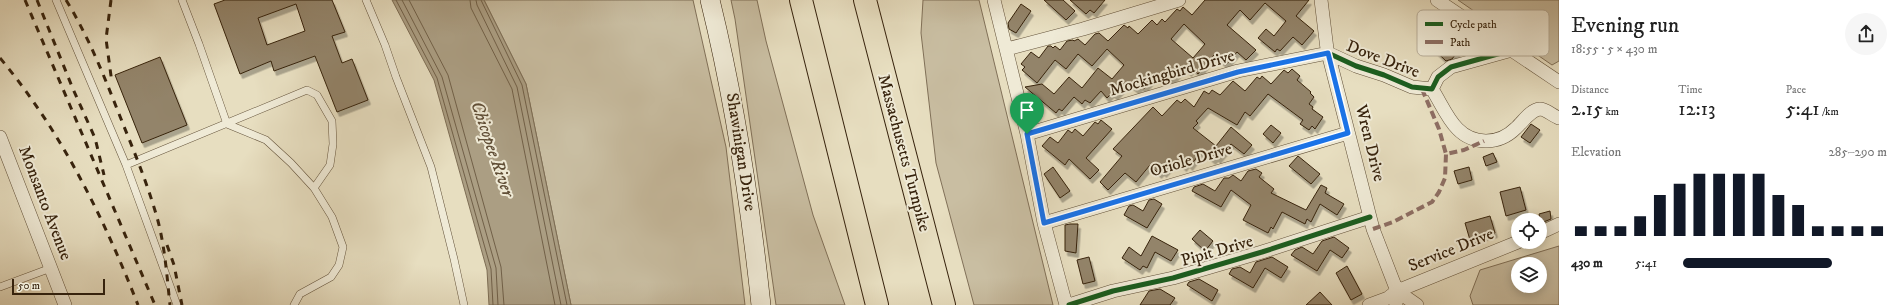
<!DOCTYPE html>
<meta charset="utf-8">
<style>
:root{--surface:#fff;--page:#f6f6f6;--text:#222;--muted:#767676;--accent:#111827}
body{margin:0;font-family:"IM FELL DW Pica",serif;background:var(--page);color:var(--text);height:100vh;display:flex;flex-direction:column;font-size:15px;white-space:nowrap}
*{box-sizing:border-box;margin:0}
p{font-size:13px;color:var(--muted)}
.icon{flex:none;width:22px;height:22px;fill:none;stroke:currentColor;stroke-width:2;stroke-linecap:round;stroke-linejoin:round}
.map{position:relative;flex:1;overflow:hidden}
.sheet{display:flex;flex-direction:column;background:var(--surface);width:340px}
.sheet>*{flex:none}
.controls{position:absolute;left:1511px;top:213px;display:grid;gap:8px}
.controls a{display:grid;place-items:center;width:36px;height:36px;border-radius:50%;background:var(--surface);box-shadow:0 2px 10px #0003;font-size:20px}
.scale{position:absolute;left:12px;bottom:10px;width:93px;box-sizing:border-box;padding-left:4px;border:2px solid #37230d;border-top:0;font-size:11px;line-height:14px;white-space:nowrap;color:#37230d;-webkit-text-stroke:3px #efead6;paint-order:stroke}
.pin{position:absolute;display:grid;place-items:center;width:34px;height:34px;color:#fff;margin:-41px -17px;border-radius:50% 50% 50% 0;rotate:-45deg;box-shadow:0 0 4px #0007}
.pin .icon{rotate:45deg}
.round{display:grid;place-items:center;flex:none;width:42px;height:42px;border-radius:21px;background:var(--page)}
.overview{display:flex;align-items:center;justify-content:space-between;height:68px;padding:0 12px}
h1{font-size:22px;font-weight:600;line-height:30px}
.metrics{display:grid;grid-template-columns:repeat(3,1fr);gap:6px;height:68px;padding:4px 12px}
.metrics div{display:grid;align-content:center}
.metrics b{font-size:20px;font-weight:600}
.metrics small{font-size:11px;font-weight:400}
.metrics p{font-size:11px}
.chart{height:112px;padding:8px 12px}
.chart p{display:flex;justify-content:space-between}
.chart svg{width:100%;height:72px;margin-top:4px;stroke:var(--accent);stroke-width:6}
ul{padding:0 12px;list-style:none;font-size:13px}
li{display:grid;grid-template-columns:64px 48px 1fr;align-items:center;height:30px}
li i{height:10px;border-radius:5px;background:var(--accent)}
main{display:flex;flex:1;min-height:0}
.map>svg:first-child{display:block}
</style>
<main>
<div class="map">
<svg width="1559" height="305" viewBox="0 0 1559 305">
<defs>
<filter id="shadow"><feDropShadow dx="2.5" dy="4.5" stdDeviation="0" flood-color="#0004"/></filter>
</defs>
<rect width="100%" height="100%" fill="#e7dec0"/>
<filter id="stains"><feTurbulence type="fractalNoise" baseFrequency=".005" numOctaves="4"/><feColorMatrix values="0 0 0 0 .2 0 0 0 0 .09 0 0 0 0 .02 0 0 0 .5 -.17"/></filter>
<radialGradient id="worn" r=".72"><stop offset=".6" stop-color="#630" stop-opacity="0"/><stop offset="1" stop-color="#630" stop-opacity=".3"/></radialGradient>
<path fill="#c9bea2" stroke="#807058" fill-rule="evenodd" d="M484 0H693L726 147 745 305H571L526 84Z
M731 0H757L766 41 813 215 845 305H776L735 19Z
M923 0H979L1053 305H974L936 163 921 33Z
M1458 0H1559V61L1552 65Z
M1559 246V305H1473L1470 296 1480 270ZM1518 264H1540V286H1518Z"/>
<path fill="#ab9e83" stroke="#7d6d54" d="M392 0H484L526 84 571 305H489L487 270 434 80Z"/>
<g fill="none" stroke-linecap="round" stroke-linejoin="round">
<path stroke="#716048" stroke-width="1" d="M396 0 437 78 491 269 493 305
M402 0 442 77 496 268 498 305
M409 0 448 75 501 267 504 305
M470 0 471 8 512 89 555 305
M476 0 477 5 517 87 561 305
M481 0 522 85 567 305"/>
</g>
<path fill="#93846a" stroke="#37230d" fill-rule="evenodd" filter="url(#shadow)" d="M225 0H332L345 32 332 36 342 63 352 59 368 100 337 112 315 56 274 71 271 61 240 74 214 4ZM296 4 305 31 267 45 258 18Z
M1044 0H1063L1075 11 1066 20Z
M1070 0H1105L1094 13 1090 10 1086 14Z
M1205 0H1309L1296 16 1314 31 1302 45 1293 37 1280 51 1277 49 1275 52 1258 38 1266 29 1274 36 1286 21 1265 3 1250 20 1240 10 1227 25 1256 50 1246 60 1237 52 1226 65 1214 55 1198 74 1192 68 1189 72 1184 67 1171 81 1167 77 1164 81 1156 74 1144 89 1140 86 1137 90 1128 83 1115 96 1112 93 1107 98 1101 91 1090 103 1085 100 1082 104 1074 97 1062 111 1059 109 1056 113 1025 87 1042 84 1054 94 1069 77 1082 88 1098 68 1112 79 1124 65 1107 49 1092 66 1078 54 1066 69 1055 60 1037 83 1022 70 1025 67 1021 64 1031 52 1039 58 1048 46H1051L1053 48 1055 46 1060 50 1067 41 1073 40 1074 41 1078 39 1085 45 1095 34 1099 33 1108 41 1124 25 1128 28 1129 26 1138 34 1152 20 1157 25 1162 19 1165 22 1177 9 1180 11 1183 7 1192 15ZM1184 24 1205 44 1193 58 1171 39Z
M1021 4 1031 11 1016 33 1009 29 1008 23Z
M1438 31 1459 50 1452 59 1446 61 1427 43Z
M160 57 187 125 142 143 115 75Z
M1292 69 1300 76 1297 80 1311 92 1310 93 1314 97 1309 104 1313 107 1312 109 1323 117 1315 129 1312 126 1309 130 1300 124 1303 120 1268 94 1250 116 1245 112 1237 125 1208 108 1196 121 1198 123 1193 128 1216 146 1231 127 1252 145 1244 154 1231 144 1218 159 1216 157 1213 160 1202 151 1190 166 1187 163 1184 167 1176 160 1164 173 1162 171 1159 174 1150 165 1136 182 1125 173 1108 190 1100 182 1122 156 1113 149 1153 107 1162 116 1177 100 1181 103 1185 99 1194 107 1204 91 1209 94 1212 90 1220 95 1233 81 1245 91 1257 77 1260 79 1262 76 1271 84 1284 70 1288 73Z
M1101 120 1112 129 1086 158 1099 170 1090 179 1069 159 1065 165 1042 146 1050 137 1058 143 1068 130 1072 133 1075 129 1083 136 1095 122 1098 124Z
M1531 124 1540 130 1530 143 1521 137Z
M1271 125 1281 133 1273 143 1263 134Z
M1493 153 1497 162 1486 166 1483 157Z
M1298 156 1320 174 1311 184 1289 166Z
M1053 167 1070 191 1060 198 1044 174Z
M1469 167 1472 180 1458 184 1454 171Z
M1256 169 1262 173 1259 177 1274 189 1271 193 1306 210 1321 185 1327 188 1325 193 1344 204 1337 215 1320 204 1311 222 1307 219 1305 224 1282 212 1273 229 1271 227 1268 233 1243 220 1251 205 1231 190 1221 207 1192 191 1194 187 1203 184 1215 191 1224 178H1229L1233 175 1241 181 1248 171Z
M1520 187 1526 210 1506 216 1500 192Z
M1154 199 1162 204 1147 228 1124 215 1129 206 1133 205 1143 211 1149 200Z
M1550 211 1551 219 1541 223 1539 214Z
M1490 216 1495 233 1470 240 1465 223Z
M1070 224H1078L1076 253 1065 251V225Z
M1200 230 1213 241 1205 251 1192 239Z
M1152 236 1178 250 1171 261 1155 252 1147 268 1143 266 1140 270 1122 258 1129 247 1141 256Z
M1334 237 1349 248 1342 258 1330 250 1317 271 1291 255 1295 250 1302 247 1313 254 1322 241Z
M1089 257 1095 281 1083 284 1077 260Z
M1272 257 1288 267 1281 278 1265 268 1253 288 1229 274 1232 269 1240 267 1250 273 1256 262Z
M1347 266 1362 294 1351 300 1336 273Z
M1199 279 1218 290 1212 301 1187 285 1189 282Z
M1160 289 1175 298 1170 305H1140L1149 291Z
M1320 292 1332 305H1306Z"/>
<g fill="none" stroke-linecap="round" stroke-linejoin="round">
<defs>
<path id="service" d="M56 0 126 165 307 90 317 95 332 121 333 144 330 165 314 188
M182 0 199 44 227 124 266 140 291 163 314 188 332 217 343 247 339 265 331 277 300 294 294 305
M366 0 385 45 396 77 431 167 454 259 464 305
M126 165 177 305
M0 287 51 268"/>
<path id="minor" d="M994 0 1027 134 1044 223 1066 305
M1321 0 1327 49 1373 229 1397 291 1396 305
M1437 0 1559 82
M1007 49 1083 29 1179 0
M1432 89C1446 111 1455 141 1486 141 1498 141 1508 136 1516 128 1523 122 1530 110 1540 109 1546 109 1553 116 1559 118
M1027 134 1238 71 1328 53 1356 66 1384 75 1412 87 1432 89 1438 77 1451 67 1512 50
M0 137 65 305
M1044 223 1348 133
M1540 233 1559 224
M1397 291 1417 305
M1069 305 1113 291 1173 278 1262 252 1370 217
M1369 305 1388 298 1397 291 1518 242"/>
<path id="secondary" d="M710 0C735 101 750 202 761 305"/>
<path id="motorway" d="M801 0 877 305
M865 0 944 305"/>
</defs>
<use href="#service" stroke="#63523a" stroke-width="8"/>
<use href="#minor" stroke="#63523a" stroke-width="14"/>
<use href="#secondary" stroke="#37230d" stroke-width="20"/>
<use href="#motorway" stroke="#37230d" stroke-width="24"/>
<use href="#service" stroke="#efead6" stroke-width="7"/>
<use href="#minor" stroke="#efead6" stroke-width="13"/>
<use href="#secondary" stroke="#efead6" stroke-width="19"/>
<use href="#motorway" stroke="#e7dec0" stroke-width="22"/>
<path stroke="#37230d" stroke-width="3" stroke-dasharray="7 7" stroke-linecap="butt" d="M25 0 155 305
M37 0 73 89 95 138 104 175
M66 0C90 39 106 81 123 124 136 156 149 188 158 221 165 248 167 277 170 305
M111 0 106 39 112 83
M0 58C61 131 103 216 138 305
M167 245 174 265 182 305"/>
<path stroke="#8d6e63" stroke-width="4" stroke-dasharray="8 4" stroke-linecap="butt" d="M1422 89 1439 129 1446 154
M1373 229 1393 222 1432 202 1439 192 1445 178 1446 154 1464 150 1484 141"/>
<defs>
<path id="cycleway" d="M1027 134 1238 71 1328 53 1356 66 1384 75 1412 87 1432 89 1438 77 1451 67 1512 50
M1044 223 1348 133
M1069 305 1113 291 1173 278 1262 252 1370 217"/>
</defs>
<use href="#cycleway" stroke="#efead6" stroke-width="8"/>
<use href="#cycleway" stroke="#1b5e20" stroke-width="5"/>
</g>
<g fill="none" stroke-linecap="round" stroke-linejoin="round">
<defs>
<path id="route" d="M1328 53 1348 133 1044 223 1027 134 1238 72Z"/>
</defs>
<use href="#route" stroke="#fff" stroke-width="8"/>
<use href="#route" stroke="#1a73e8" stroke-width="5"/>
</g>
<g text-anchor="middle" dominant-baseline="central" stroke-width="4" stroke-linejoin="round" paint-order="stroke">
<g font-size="17" fill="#37230d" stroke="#efead6">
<text transform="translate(1383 59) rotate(21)">Dove Drive</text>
<text transform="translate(1172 73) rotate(-16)">Mockingbird Drive</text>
<text transform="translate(1370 143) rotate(76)">Wren Drive</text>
<text transform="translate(741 152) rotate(81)">Shawinigan Drive</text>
<text transform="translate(904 153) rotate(75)">Massachusetts Turnpike</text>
<text transform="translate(1191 160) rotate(-16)">Oriole Drive</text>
<text transform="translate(45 203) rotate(69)">Monsanto Avenue</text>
<text transform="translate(1451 250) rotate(-22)">Service Drive</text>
<text transform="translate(1217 251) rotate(-16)">Pipit Drive</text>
</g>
<g font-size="18" font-style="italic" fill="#604e36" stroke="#efead6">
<text transform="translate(492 149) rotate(71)">Chicopee River</text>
</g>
</g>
<rect x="1417" y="10" width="132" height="46" rx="6" fill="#efead6" stroke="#b8ae9a" stroke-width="1"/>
<rect x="1425" y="22" width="18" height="4" fill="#1b5e20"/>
<rect x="1425" y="40" width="18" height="4" fill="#8d6e63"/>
<g font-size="11" fill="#37230d">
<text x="1450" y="28">Cycle path</text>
<text x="1450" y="46">Path</text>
</g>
<rect width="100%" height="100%" filter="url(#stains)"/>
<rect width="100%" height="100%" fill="url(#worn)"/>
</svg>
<div class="controls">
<a><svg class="icon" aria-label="locate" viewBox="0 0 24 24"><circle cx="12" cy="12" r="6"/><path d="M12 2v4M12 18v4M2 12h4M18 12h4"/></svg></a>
<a><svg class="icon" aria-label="layers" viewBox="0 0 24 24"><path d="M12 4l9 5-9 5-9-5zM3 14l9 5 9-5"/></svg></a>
</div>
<div class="scale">50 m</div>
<div class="pin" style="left:1027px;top:134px;background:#1e9e55"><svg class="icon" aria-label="arrive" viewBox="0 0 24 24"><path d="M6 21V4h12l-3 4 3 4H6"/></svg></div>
</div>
<section class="sheet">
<div class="overview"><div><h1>Evening run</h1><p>18:55 · 5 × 430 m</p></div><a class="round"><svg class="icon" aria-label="share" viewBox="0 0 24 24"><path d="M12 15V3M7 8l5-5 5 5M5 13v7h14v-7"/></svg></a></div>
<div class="metrics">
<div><p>Distance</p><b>2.15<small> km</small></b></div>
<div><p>Time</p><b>12:13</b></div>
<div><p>Pace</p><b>5:41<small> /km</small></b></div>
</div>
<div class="chart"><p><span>Elevation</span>285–290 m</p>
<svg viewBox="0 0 160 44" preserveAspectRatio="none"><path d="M5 44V38M15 44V38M25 44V38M35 44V32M45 44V19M55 44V12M65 44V6M75 44V6M85 44V6M95 44V6M105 44V19M115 44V25M125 44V38M135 44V38M145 44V38M155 44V38"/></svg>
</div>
<ul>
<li><b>430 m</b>5:41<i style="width:73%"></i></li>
</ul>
</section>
</main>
